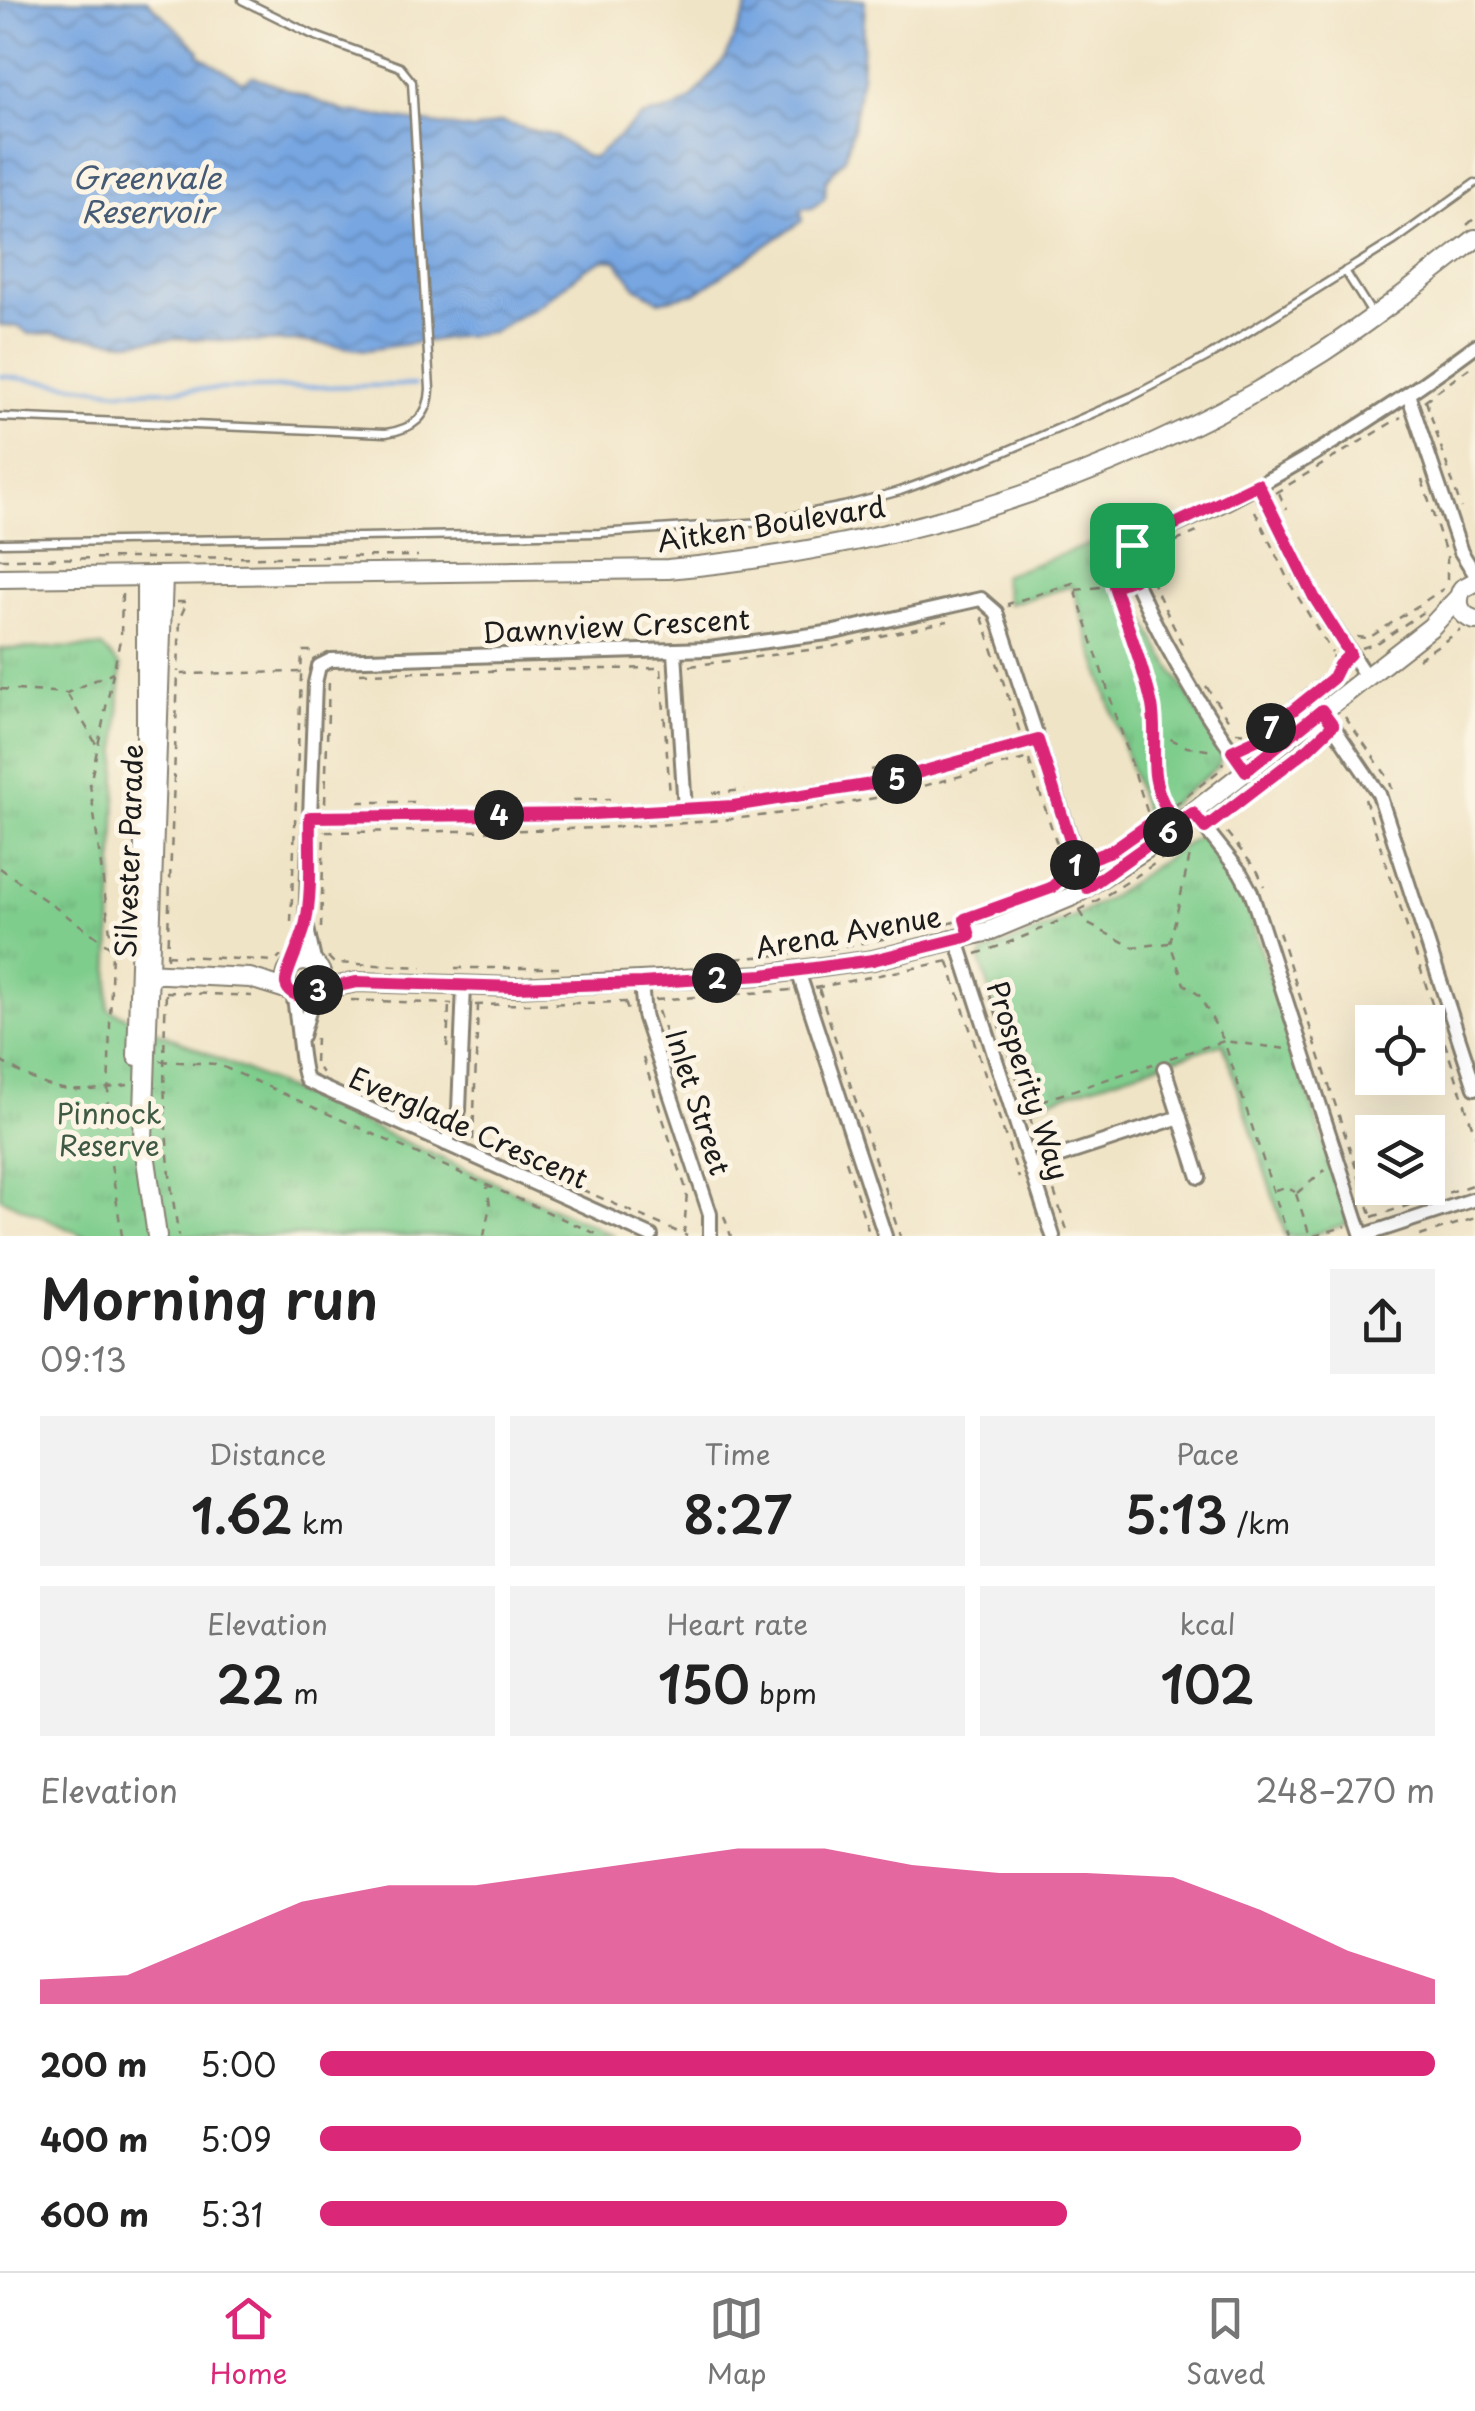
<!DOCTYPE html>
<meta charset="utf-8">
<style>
:root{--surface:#fff;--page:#f2f2f2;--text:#222;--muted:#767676;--line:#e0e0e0;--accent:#db2777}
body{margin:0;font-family:"Playpen Sans",sans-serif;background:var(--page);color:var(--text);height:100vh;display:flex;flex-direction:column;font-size:38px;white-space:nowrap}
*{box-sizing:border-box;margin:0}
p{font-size:32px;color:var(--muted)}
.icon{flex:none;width:55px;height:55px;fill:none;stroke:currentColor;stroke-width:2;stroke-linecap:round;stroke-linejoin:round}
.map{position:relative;height:1236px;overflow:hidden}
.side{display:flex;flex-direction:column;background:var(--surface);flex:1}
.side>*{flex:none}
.tools{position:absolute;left:1355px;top:1005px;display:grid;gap:20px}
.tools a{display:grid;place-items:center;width:90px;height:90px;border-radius:0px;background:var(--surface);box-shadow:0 10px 40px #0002;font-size:50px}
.pin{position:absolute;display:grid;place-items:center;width:85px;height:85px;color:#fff;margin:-42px;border-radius:20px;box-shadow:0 5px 15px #0006}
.km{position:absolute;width:50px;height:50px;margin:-25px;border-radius:50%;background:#222;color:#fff;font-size:28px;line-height:50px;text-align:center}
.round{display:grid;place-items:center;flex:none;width:105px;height:105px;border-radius:0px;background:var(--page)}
.summary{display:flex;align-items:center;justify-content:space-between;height:170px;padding:0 40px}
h1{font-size:55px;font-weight:600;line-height:75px}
.stats{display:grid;grid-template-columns:repeat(3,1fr);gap:15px;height:170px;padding:10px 40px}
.stats div{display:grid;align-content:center;border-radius:0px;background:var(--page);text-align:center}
.stats b{font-size:50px;font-weight:600}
.stats small{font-size:28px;font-weight:400}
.stats p{font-size:28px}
.chart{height:280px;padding:20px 40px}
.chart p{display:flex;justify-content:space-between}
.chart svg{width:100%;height:180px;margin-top:10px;fill:var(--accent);opacity:.7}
ul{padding:0 40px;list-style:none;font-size:32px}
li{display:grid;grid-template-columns:160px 120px 1fr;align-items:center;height:75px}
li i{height:25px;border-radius:12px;background:var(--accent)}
.tabs{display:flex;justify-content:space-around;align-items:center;height:140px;border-top:2px solid var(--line);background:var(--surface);font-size:28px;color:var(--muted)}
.tabs a{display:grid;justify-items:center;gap:5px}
.tabs .current{color:var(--accent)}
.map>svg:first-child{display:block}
</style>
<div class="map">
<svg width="1475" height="1236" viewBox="0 0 1475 1236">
<defs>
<pattern id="grass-tufts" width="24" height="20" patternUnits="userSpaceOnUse" patternTransform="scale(2.5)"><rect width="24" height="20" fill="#7fcd8d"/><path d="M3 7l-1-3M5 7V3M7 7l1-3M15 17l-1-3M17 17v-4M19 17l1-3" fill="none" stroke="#6daf79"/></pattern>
<pattern id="water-waves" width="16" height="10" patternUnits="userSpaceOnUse" patternTransform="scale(2.5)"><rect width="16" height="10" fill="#77a6e1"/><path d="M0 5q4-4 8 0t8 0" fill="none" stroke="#6186b6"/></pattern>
</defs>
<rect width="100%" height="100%" fill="#fcf5e5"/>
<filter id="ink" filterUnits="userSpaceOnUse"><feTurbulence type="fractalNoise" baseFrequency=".01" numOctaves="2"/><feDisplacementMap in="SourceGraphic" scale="20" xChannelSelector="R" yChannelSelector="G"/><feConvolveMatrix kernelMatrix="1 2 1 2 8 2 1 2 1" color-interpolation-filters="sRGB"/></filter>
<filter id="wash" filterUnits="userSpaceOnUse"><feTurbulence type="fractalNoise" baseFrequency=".0048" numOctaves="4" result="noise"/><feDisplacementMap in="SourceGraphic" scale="40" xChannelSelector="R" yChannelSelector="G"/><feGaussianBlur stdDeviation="2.25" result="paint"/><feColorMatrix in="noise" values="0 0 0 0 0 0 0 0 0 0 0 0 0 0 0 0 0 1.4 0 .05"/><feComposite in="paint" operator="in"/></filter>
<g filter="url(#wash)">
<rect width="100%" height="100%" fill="#f0e4c6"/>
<path fill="url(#grass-tufts)" stroke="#4e7454" stroke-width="2.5" d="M1107 538 1159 648 1223 753 1218 767 1148 822 1072 586 1008 604 1002 576Z
M102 647 121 667 108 1009 615 1236H84L0 1198V649Z
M1201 834 1242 891 1347 1213 1346 1224 1309 1236H1286L1223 1043 1028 1107 980 960 984 953 1075 917 1112 896Z"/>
<path fill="url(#water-waves)" stroke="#4a617e" stroke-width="2.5" d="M0 0H147L200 51 199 55 243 82 253 76 343 111 474 130 501 122 555 136 585 156 594 158 641 117 677 108 692 98 726 57 750 0H865L861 77 853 128 845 158 826 180 825 198 812 208 801 209 802 221 696 293 659 301 636 287 616 261 605 259 585 269 541 304 492 332 366 350 298 341 255 342 179 338 125 342 50 333 29 334 19 327 0 325Z"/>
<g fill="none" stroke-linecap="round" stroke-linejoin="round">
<path stroke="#77a6e1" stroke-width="4" d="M0 376 120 391 415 385"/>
</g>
</g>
<g filter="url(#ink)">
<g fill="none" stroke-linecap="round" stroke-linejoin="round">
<defs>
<path id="lane" d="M1345 271 1371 312
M0 417 386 433C413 429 429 417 430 389L412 82 400 67 313 35 242 0
M0 543 599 533 763 522 844 506 900 491 988 459 1133 396 1211 355 1394 241 1475 183"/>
<path id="street" d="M1408 394 1461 552 1475 574
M1258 485 1314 597 1365 675
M675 652 685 810
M1322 710 1379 794 1475 1088
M1246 771C1199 706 1158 638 1128 564V551L1135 543C1166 529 1197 517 1227 502 1314 457 1396 405 1475 346
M1193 813 1240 872 1251 892 1362 1236
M310 817 593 814 733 806 884 782 1038 740
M957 940 1053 1236
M294 964 305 927
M315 965 306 924 315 683 319 666 331 660 709 649 834 632 981 599 996 612 1087 888
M798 971 885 1236
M641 983 644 1015 710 1214V1236
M293 994C298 1014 300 1071 307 1081L651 1236
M302 1036 314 994
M1164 1068 1199 1177
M446 1144 459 1110 464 986
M1030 1166 1180 1117
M1362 1236 1475 1199"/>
<path id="secondary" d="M0 578 668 569C901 547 1124 479 1323 352 1376 317 1425 278 1475 239
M1475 582 1462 589C1455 603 1460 616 1475 620
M286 979a18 18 0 1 1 36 0a18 18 0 1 1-36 0Z
M144 973 250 978 289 990
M318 990 357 982 516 987 763 975 873 960 989 931 1073 896 1146 849 1431 627 1458 598
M137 1056 146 782V577
M157 1236 143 1139 163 577"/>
</defs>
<use href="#lane" stroke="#868071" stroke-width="11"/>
<use href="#street" stroke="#868071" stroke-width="18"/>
<use href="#secondary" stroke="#868071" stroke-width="22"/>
<path stroke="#868071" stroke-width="2.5" stroke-dasharray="8 8" stroke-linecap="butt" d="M1467 225 1475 218
M1424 401 1475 364
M1426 401 1461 508
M1422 480 1447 557V582
M1275 493 1401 417
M1279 493 1286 509
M1255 511 1289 582 1332 653
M0 559 418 556
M1114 586C1127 625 1143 665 1152 705 1159 742 1145 776 1168 810
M1076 590 1122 584
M122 594 121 635 90 784 112 948 107 1138 122 1236
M177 602H187L180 618 178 672
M1009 607 1008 604 1073 583 1148 814
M982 617 1020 733
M1357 637 1369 638 1443 589
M1182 644 1145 567 1151 552 1197 532
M1362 648 1379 642 1423 612
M1418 659 1461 630
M690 666 831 647 948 621
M661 669 670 796
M360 673 662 668
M1206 686 1229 721
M0 689 67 693 113 672
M68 695 96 744
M1345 717 1389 779 1392 789
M1156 732 1187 747 1214 751
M1236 732 1251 733 1330 670 1333 655
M1243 744 1256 739 1332 679 1340 665
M1029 760 1069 880
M871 770 888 766
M713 793 745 790
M893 794 1029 758
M1365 799 1475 1135
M573 800 610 799
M358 802H415
M325 803 329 681
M1174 806 1220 770 1223 762
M1214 820 1309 748 1321 735
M1217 820 1258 872 1264 886
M326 832C512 830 697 834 880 797
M1189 841 1190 855 1170 943 1184 984 1199 995 1224 1041 1287 1049
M1089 857 1111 851 1159 817
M0 868 112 948 123 950
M1050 888 1066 873
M1080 911 1088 924 1133 947 1169 943
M291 922 302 651H312L316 655
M947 924 1001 908
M321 928 324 831
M1279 932 1372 1217
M829 949 910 934
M976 954C1065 925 1121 889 1196 834
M166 955 276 961 281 956
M328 957 334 963 422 967
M167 959 178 674 301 672
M720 960 792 954
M948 962 1019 1178
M455 968H562
M815 988 949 961
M819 989 900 1236
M166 992 252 996
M166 994C162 1077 164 1155 179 1236
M990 995 1040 1149
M351 1000 452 1004
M655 1000 792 990
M625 1002 630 1017
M475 1005 627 1002
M658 1011 665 1032
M316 1038 315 1063 322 1073
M447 1047 449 1005
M643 1058 687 1192 684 1233
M1170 1058 1224 1041 1288 1236
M0 1061C54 1093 66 1095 128 1085
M160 1061 217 1064 601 1236
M1026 1106 1153 1064
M417 1115 441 1126
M473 1140 478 1006
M846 1161 870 1236
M1049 1176 1069 1236
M567 1183 687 1236
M1275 1190 1286 1187 1295 1192
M1297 1193 1325 1170
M1296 1194 1310 1236
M724 1216 731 1236
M1372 1217 1475 1184
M484 1236 490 1205 487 1187
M1314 1236 1346 1226
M1420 1236 1475 1218"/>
<use href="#lane" stroke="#fff" stroke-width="6"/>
<use href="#street" stroke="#fff" stroke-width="12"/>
<use href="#secondary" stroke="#fff" stroke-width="18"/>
</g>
</g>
<g fill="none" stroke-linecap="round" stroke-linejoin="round" filter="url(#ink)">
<defs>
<path id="route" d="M1132 545 1127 560 1134 579 1114 586C1127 625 1143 665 1152 705 1159 743 1145 776 1168 811L1111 851 1078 863 1051 888 965 919 970 936 873 960 763 975 641 983 516 987 357 982 318 990 304 998C296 995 288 993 286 984 284 976 303 938 305 926 313 892 309 852 310 817L593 814 733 806 884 782 1038 740 1075 856C1079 867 1082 878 1087 888L1193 813 1205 828 1309 748 1333 725 1322 710 1246 771 1232 751 1256 740 1332 679 1339 665 1350 654 1314 597 1258 484 1132 545"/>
</defs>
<use href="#route" stroke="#fff" stroke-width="20"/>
<use href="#route" stroke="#db2777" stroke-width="12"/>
</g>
<g text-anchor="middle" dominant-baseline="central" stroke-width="10" stroke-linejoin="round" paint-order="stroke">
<g font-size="28" fill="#1c1c1c" stroke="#fcf5e5">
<text transform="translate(771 523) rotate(-9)">Aitken Boulevard</text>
<text transform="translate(616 625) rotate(-3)">Dawnview Crescent</text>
<text transform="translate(128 851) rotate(-88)">Silvester Parade</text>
<text transform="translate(848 931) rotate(-10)">Arena Avenue</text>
<text transform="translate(1029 1080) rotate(72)">Prosperity Way</text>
<text transform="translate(699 1102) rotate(72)">Inlet Street</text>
<text transform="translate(469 1127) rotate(24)">Everglade Crescent</text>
</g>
<g font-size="28" fill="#3f5a44" stroke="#fcf5e5">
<text x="109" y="1112">Pinnock<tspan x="109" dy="32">Reserve</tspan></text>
</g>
<g font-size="30" font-style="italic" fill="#455a75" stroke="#fcf5e5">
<text x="147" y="176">Greenvale<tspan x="147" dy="34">Reservoir</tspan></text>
</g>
</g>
</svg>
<div class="tools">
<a><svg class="icon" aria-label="locate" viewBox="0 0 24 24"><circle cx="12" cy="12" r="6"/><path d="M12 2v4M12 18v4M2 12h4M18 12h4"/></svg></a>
<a><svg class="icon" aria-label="layers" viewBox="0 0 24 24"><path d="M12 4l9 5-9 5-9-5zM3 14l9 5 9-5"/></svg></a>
</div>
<div class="pin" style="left:1132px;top:545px;background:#1e9e55"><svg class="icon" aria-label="arrive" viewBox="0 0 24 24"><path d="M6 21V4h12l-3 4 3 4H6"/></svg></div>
<b class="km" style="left:1075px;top:865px">1</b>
<b class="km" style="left:717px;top:978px">2</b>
<b class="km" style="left:318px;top:990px">3</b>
<b class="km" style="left:499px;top:815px">4</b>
<b class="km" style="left:897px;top:779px">5</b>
<b class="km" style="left:1168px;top:832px">6</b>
<b class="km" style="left:1271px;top:728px">7</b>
</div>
<section class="side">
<div class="summary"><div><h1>Morning run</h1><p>09:13</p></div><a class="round"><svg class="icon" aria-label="share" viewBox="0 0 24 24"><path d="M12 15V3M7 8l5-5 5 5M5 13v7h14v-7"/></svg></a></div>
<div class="stats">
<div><p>Distance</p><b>1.62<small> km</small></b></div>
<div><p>Time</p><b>8:27</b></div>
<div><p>Pace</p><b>5:13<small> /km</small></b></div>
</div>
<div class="stats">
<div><p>Elevation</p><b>22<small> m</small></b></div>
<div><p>Heart rate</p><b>150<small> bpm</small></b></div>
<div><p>kcal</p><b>102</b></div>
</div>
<div class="chart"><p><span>Elevation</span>248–270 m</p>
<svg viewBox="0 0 160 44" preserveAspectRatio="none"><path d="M0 44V38L10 37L20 28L30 19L40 15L50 15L60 12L70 9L80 6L90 6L100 10L110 12L120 12L130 13L140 21L150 31L160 38V44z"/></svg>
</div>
<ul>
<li><b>200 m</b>5:00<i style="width:100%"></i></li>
<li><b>400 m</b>5:09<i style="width:88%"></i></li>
<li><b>600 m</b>5:31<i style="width:67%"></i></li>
</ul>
</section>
<nav class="tabs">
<a class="current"><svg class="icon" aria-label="home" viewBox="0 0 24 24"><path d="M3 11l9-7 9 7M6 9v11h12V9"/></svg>Home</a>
<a><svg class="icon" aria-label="map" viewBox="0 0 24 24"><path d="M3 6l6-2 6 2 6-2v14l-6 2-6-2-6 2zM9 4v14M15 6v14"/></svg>Map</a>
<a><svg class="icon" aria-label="saved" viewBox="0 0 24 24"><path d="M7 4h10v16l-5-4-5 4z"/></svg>Saved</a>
</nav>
